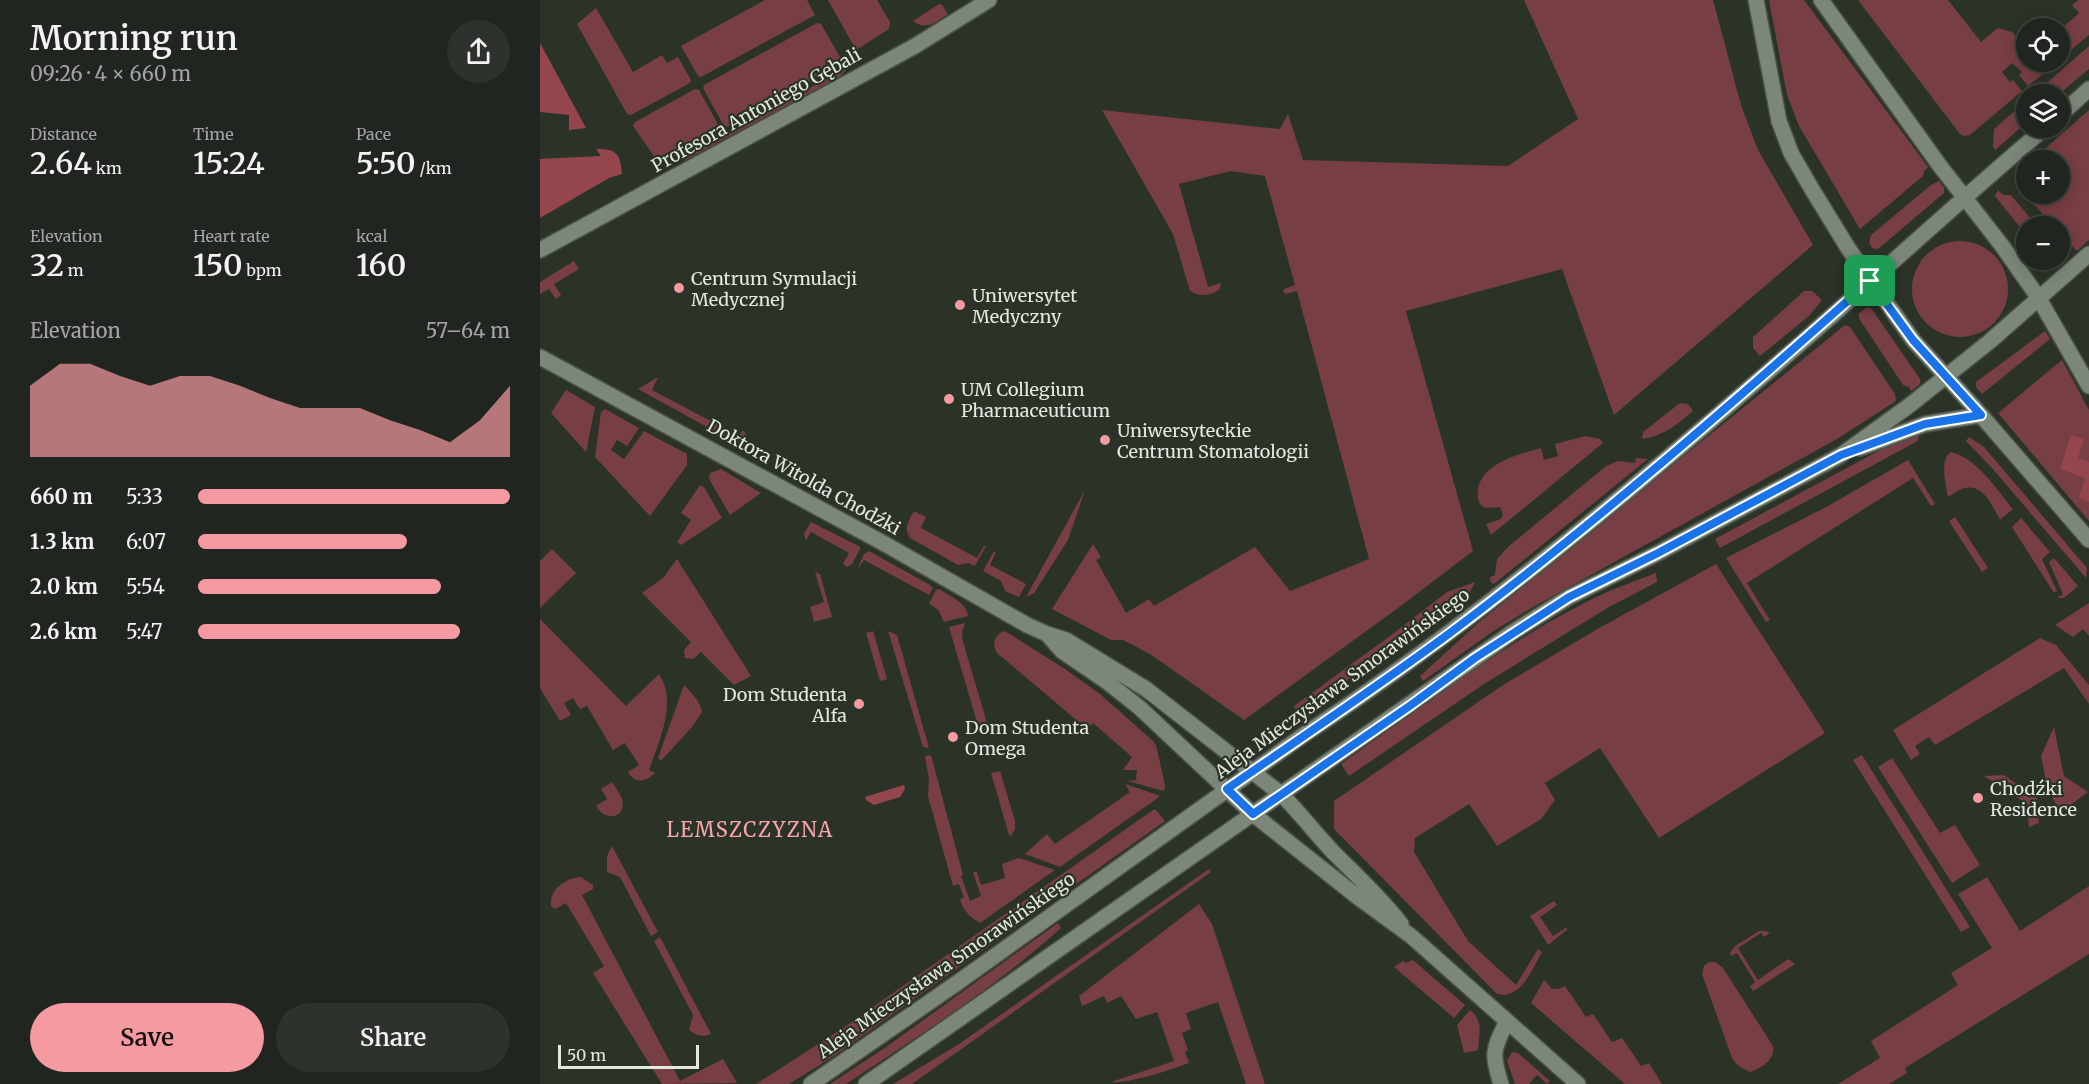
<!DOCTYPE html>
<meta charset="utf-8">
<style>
:root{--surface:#20261f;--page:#2d322c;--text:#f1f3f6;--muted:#a2a5a4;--line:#3d433d;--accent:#f49aa0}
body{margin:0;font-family:Merriweather,serif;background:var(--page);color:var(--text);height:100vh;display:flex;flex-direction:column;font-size:22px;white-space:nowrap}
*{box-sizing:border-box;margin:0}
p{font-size:20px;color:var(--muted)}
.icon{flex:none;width:33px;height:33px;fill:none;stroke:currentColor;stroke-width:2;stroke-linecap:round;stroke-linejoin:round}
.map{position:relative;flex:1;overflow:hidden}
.drawer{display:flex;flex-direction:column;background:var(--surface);width:540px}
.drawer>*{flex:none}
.tools{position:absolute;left:1476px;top:18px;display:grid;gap:12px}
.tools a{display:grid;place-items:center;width:54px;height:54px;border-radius:50%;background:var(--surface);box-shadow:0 3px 15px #0003,0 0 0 2px var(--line);font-size:30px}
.scale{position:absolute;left:18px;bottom:15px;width:141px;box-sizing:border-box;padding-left:6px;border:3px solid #e3e8e1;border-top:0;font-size:16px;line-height:21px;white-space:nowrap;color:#e3e8e1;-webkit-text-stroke:4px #2b3329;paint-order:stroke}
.pin{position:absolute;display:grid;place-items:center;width:51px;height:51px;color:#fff;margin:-26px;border-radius:12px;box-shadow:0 3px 9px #0006}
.round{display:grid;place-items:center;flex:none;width:63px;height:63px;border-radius:32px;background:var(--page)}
.head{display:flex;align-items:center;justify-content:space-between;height:102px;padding:0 30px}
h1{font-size:33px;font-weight:600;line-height:45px}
.figures{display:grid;grid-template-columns:repeat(3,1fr);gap:9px;height:102px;padding:6px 30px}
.figures div{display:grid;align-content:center}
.figures b{font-size:30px;font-weight:600}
.figures small{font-size:16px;font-weight:400}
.figures p{font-size:16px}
.chart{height:168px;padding:12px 30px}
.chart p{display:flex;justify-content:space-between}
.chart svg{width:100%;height:108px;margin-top:6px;fill:var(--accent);opacity:.7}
.action{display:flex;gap:12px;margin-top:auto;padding:12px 30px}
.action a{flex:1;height:69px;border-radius:36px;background:var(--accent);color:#111;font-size:24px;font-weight:600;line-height:69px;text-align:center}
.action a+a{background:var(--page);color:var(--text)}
ul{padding:0 30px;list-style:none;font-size:20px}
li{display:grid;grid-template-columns:96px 72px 1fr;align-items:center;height:45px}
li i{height:15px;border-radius:8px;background:var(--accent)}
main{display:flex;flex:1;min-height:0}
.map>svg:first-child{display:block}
</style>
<main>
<section class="drawer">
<div class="head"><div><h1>Morning run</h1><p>09:26 · 4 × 660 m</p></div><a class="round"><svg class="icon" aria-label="share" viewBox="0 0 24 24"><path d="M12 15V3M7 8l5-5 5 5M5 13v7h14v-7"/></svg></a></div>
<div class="figures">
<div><p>Distance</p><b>2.64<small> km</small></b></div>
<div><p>Time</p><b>15:24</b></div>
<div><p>Pace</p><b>5:50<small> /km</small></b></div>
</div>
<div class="figures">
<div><p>Elevation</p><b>32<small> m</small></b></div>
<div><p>Heart rate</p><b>150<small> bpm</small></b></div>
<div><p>kcal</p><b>160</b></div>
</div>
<div class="chart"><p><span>Elevation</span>57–64 m</p>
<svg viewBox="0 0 160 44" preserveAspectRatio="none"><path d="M0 44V15L10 6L20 6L30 11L40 15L50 11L60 11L70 15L80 20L90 24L100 24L110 24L120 29L130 33L140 38L150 29L160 15V44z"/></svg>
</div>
<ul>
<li><b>660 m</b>5:33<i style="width:100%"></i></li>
<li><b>1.3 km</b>6:07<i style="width:67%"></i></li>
<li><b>2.0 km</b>5:54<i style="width:78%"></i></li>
<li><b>2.6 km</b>5:47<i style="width:84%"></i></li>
</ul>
<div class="action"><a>Save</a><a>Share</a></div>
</section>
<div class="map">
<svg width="1549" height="1084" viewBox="0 0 1549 1084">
<rect width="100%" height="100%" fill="#2b3329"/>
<path fill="#773e43" d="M225 0H267L275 15 161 77 158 76 141 46Z
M288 0H337L350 22 349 29 316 50Z
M984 0H1173L1201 105 1218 150 1273 245 1074 415 1022 269 866 311 933 551 858 608 704 720 610 654 583 640H571L512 609 553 544 561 557 556 560 586 613 609 599 614 606 715 547 750 591 829 559 757 291 746 294 743 292 744 289 755 285 725 176 691 171 639 184 668 287 681 283 680 289C671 296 660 297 650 291L633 234 562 110 740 129 748 114 763 160 968 166 1038 119Z
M1229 0H1264L1388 167 1384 171 1383 176 1320 229 1259 126 1247 95Z
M1318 0H1408L1441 42 1458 28 1472 32 1486 48V62H1517L1488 86 1479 75 1482 72 1472 63 1462 72 1470 82 1473 80 1482 91 1430 135 1424 136 1420 134Z
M1538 0H1549V35L1520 59V30L1539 13 1532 5Z
M399 4 402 5 408 14C396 22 386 31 373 21Z
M56 8 93 72 122 55 127 63 138 57 151 80 150 83 91 115 87 114 37 24Z
M277 23 281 24 300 57V61L288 72 188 127 184 126 163 88 164 85Z
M1549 46V69L1519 94H1494Z
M307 63 306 70 299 77 144 161V157L295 74Z
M155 89 159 90 180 128V131L125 161 116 159 93 126 95 122Z
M1486 101V123L1455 150 1453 147 1454 129Z
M1549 110V240L1537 251 1520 234V226H1513L1479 187 1474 176 1486 165V194H1520V160H1492Z
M1399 181 1404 188V193L1338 249 1332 248 1329 243 1331 235 1391 185Z
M1458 190 1463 195H1471L1497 226H1486V235L1455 196Z
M1372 289a48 48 0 1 1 96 0a48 48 0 1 1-96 0Z
M34 261 39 269 14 284 21 295 16 299 9 289 0 294V282Z
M1264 291H1272L1282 300 1269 316 1220 356 1213 348V337Z
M1326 308H1331L1380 379V384L1371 391 1369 387 1363 385 1320 320 1318 314Z
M1305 325 1310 327 1355 394 1356 401 1297 439 993 607 955 630 883 681 880 676 937 624Z
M1505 331 1510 339 1442 394 1436 387V382Z
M1522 360 1549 410V521L1458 413Z
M118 377 112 390 199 436 203 430 206 434 204 440 196 443 98 389Z
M26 390 55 407 46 452 11 413Z
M1140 403 1148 404 1153 411C1137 425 1123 436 1102 439L1103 432Z
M65 409 99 428 87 446 77 440 71 450 84 459 104 431 147 454V465L110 516 55 457 61 412Z
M1379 433 1378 440 1374 443 1180 548 1175 539 1355 442Z
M1046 436 1060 439 1063 443 951 535 946 524 961 519 963 515 960 507C951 507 940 512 938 498 934 465 977 455 1001 448L1004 460 1018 456 1015 444Z
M1429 437 1444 447 1547 568 1546 578 1452 468 1426 441Z
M1411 452C1438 459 1456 489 1473 509L1460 520C1453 507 1444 484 1425 488 1420 489 1413 494 1408 497 1406 485 1399 459 1411 452Z
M1096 458 1108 459 954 584 951 583 950 577 955 575 957 559 968 547 1066 466 1078 461 1095 463Z
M1368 460 1395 504 1391 506 1373 478 1207 583 1230 620 1226 622 1186 558 1288 506Z
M181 469 221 493 190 515 169 479 170 473Z
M160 485 164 487 182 518 141 545 137 542 151 520 141 513Z
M545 490 528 540 494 593 486 597Z
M374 511 386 517 381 528 437 558 444 546H446L435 566 428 563 418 565 370 538C363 528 369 520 374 511Z
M1415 517 1448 568 1442 572 1409 521Z
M1481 518 1510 552 1502 559 1517 591 1514 593 1472 527Z
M271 522 320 547V549L312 564 307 567 303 564 309 553 271 532 266 540 264 534Z
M12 549 36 573 0 608V561Z
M329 551 390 585 393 588 389 595 324 560 317 570 324 554Z
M454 551 456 552 450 565 486 584 479 597 465 591 461 581 443 571Z
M1514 558 1538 586 1524 598H1517L1523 594 1509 562Z
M137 559 211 676 194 685 161 652 153 659 145 658 144 650 151 642 102 593 123 578Z
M1176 564 1285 733 1119 838 1060 748 1005 783 1015 800 1001 819 957 846 929 804 875 838 874 852 928 941 976 985 998 949 1002 952C992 969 981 1000 957 994L794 829V801L963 685 1061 627Z
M275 572 280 574 292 617 274 622 270 607 284 602Z
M1116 573 1117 582 1069 607 944 684 809 776 801 764C880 708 958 648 1044 603 1067 591 1092 582 1116 573Z
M935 582 929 594 923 599 758 715 754 706 850 636 907 592Z
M399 589C410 596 427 603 428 616L404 622 399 611 389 603 396 590Z
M1549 603V636L1543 629 1533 637 1515 625Z
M0 619 86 706 119 674C138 703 119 740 109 770L115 773C107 781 95 785 88 772L99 765 85 743 73 750 47 706 40 709 33 698 24 703 31 715 20 721 0 688Z
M425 623 422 632 423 642 450 733 441 736 409 627Z
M333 631 347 679 340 681 326 633Z
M348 631 357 635 389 748 383 747Z
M465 631 525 669 560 694 613 741 616 745 625 785 624 791 587 781 596 780 597 770H583L592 757 553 723 547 729 457 653C451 644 455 634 465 631Z
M1500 638 1516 645 1549 685V704L1524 668 1395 745 1389 737 1375 746 1380 754 1371 760 1353 730Z
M144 685C152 693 160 701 162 712L152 727 121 761 118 758Z
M1514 727 1524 776 1548 792 1521 812 1508 791 1501 756Z
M391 755 423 875 421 876 430 901 441 896 433 872H437L441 885 465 878 462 864 479 858 515 870 440 923C430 917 423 911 420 899L424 898 419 884 413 886 388 796 389 779 385 756Z
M1322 755 1430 927 1421 932 1313 760Z
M1352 758 1400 833 1415 825 1440 865 1412 883 1338 767Z
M460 771 475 821V829L471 836 469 835 451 773Z
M1464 775 1497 798 1499 823 1489 827 1487 804 1444 776Z
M72 782C75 787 80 793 82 799 87 816 67 824 56 806L67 799 61 789Z
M585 784 618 795 619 797 520 867 485 854 507 834 515 844 590 792Z
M613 810H616L625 821 294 1056 249 1084H216L306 1026Z
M72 846 118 932 111 936 80 877 67 872V856Z
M669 869 671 872 372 1084H353L419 1044Z
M41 877 53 885V889L42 895 140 1081 183 1059 197 1083 122 1084 53 973 64 966 26 903 15 909 11 906C9 889 26 878 41 877Z
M1447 877 1480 931 1549 886V954L1365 1068 1367 1073 1349 1084H1298L1340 1058 1331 1041 1418 985 1411 973 1452 948 1418 894Z
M1014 901 1017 905 1000 917 1013 936 1027 927V930L1008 945 990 916Z
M659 904 672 924 725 1084H706L678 1002 646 1013 651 1029 642 1033 648 1050 645 1052 649 1063C630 1070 589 1084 571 1082L634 1061 617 1012 596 1019 581 996 567 1003 564 996 542 1006 539 996Z
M518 923 521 928C456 987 380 1035 306 1084H290L346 1047Z
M1219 931H1226L1230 933 1224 937 1221 933 1198 948 1218 980 1248 959 1255 964 1213 991 1210 986 1215 982 1197 953 1191 956 1190 953 1195 946Z
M120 937 171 1034C162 1038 155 1035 149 1030L153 1015 114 941Z
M873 960 925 1005 914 1018 854 967 863 961 866 963Z
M1169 962H1175L1183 968 1233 1046C1235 1060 1222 1068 1210 1072 1202 1068 1197 1066 1192 1058L1162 974 1164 966Z
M1004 980 1012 989H1019L1025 986 1046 1017 1053 1014 1072 1042 1082 1038 1101 1066 1109 1063 1122 1084H1085L991 1003Z
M930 1010C944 1021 939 1034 938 1050L924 1053 917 1025Z
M972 1052 978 1053 1010 1081 1007 1084 997 1075 989 1084H975L967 1061Z"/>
<path fill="#95464d" d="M0 43 46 128 29 130V115L0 112Z
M56 149C77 149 80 153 82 174L69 178 0 218V159L61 156Z
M1531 435 1544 439 1538 458 1549 462V502L1539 497 1545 478 1520 469Z
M364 785 365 789 360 797 334 805 326 800 325 797Z"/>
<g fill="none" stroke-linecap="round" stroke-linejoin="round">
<defs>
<path id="street" d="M0 250 375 46 449 0
M741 794C760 813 776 834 794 853 817 876 841 898 861 924
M713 814 819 898 871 936 1038 1084
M961 1084C951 1053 953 1050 967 1021"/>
<path id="secondary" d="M1216 0 1239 121 1251 153 1273 191 1308 248 1373 340 1433 406 1549 540
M1281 0 1400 166 1463 247 1498 297 1549 386
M1520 115 1549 89
M0 357 345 544 487 625 507 634 526 640 606 689 741 794
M1320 448 1385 424 1441 415
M507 634 522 651 566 681 600 708 713 814
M271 1084 417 983 765 734C924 629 1072 507 1216 382 1313 299 1407 211 1505 128
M326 1084 973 632 1029 597 1118 553 1301 455 1370 405 1449 342 1549 254"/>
</defs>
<use href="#street" stroke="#495047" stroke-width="18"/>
<use href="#secondary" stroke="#495047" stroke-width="18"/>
<use href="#street" stroke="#7c8679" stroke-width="15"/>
<use href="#secondary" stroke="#7c8679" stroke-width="15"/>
</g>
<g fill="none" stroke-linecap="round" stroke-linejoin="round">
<defs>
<path id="route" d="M1330 281 1373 340 1441 415 1385 424 1301 455 1118 553 1029 597 935 658 871 705 713 814 687 789C762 737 837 687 910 633 1056 523 1194 402 1330 281Z"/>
</defs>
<use href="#route" stroke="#fff" stroke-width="12"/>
<use href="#route" stroke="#1a73e8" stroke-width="8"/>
</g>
<g fill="#f49aa0" stroke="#2b3329" stroke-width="2">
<circle cx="139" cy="288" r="6"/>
<circle cx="420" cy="305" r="6"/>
<circle cx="409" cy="399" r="6"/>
<circle cx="565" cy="440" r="6"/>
<circle cx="319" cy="704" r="6"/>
<circle cx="413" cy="737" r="6"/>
<circle cx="1438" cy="798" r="6"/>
</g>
<g text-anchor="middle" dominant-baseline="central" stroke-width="4.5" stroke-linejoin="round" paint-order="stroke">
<g font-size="18" fill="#e3e8e1" stroke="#2b3329">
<text transform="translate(216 110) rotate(-29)">Profesora Antoniego Gębali</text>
<text transform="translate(264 477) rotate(29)">Doktora Witolda Chodźki</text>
<text transform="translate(802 683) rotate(-36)">Aleja Mieczysława Smorawińskiego</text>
<text transform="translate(406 965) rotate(-35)">Aleja Mieczysława Smorawińskiego</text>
</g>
<g font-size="18" fill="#e3e8e1" stroke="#2b3329" text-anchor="start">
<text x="151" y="278">Centrum Symulacji<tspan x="151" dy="21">Medycznej</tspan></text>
<text x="432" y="295">Uniwersytet<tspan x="432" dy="21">Medyczny</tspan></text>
<text x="421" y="389">UM Collegium<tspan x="421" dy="21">Pharmaceuticum</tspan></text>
<text x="577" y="430">Uniwersyteckie<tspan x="577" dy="21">Centrum Stomatologii</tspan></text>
<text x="307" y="694" text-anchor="end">Dom Studenta<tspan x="307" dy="21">Alfa</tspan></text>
<text x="425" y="727">Dom Studenta<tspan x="425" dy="21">Omega</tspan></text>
<text x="1450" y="788">Chodźki<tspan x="1450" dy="21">Residence</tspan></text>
</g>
<g font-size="20" letter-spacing="1.5" fill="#f8a4a9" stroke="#2b3329">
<text x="210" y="829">LEMSZCZYZNA</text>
</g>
</g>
</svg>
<div class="tools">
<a><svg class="icon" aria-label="locate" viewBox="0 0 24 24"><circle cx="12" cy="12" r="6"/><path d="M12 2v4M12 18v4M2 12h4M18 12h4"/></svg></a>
<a><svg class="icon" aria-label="layers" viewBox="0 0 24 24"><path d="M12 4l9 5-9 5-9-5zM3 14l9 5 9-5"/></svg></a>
<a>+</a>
<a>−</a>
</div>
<div class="scale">50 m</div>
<div class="pin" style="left:1330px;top:281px;background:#1e9e55"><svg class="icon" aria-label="arrive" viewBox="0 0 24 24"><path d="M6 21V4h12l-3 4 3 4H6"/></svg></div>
</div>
</main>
